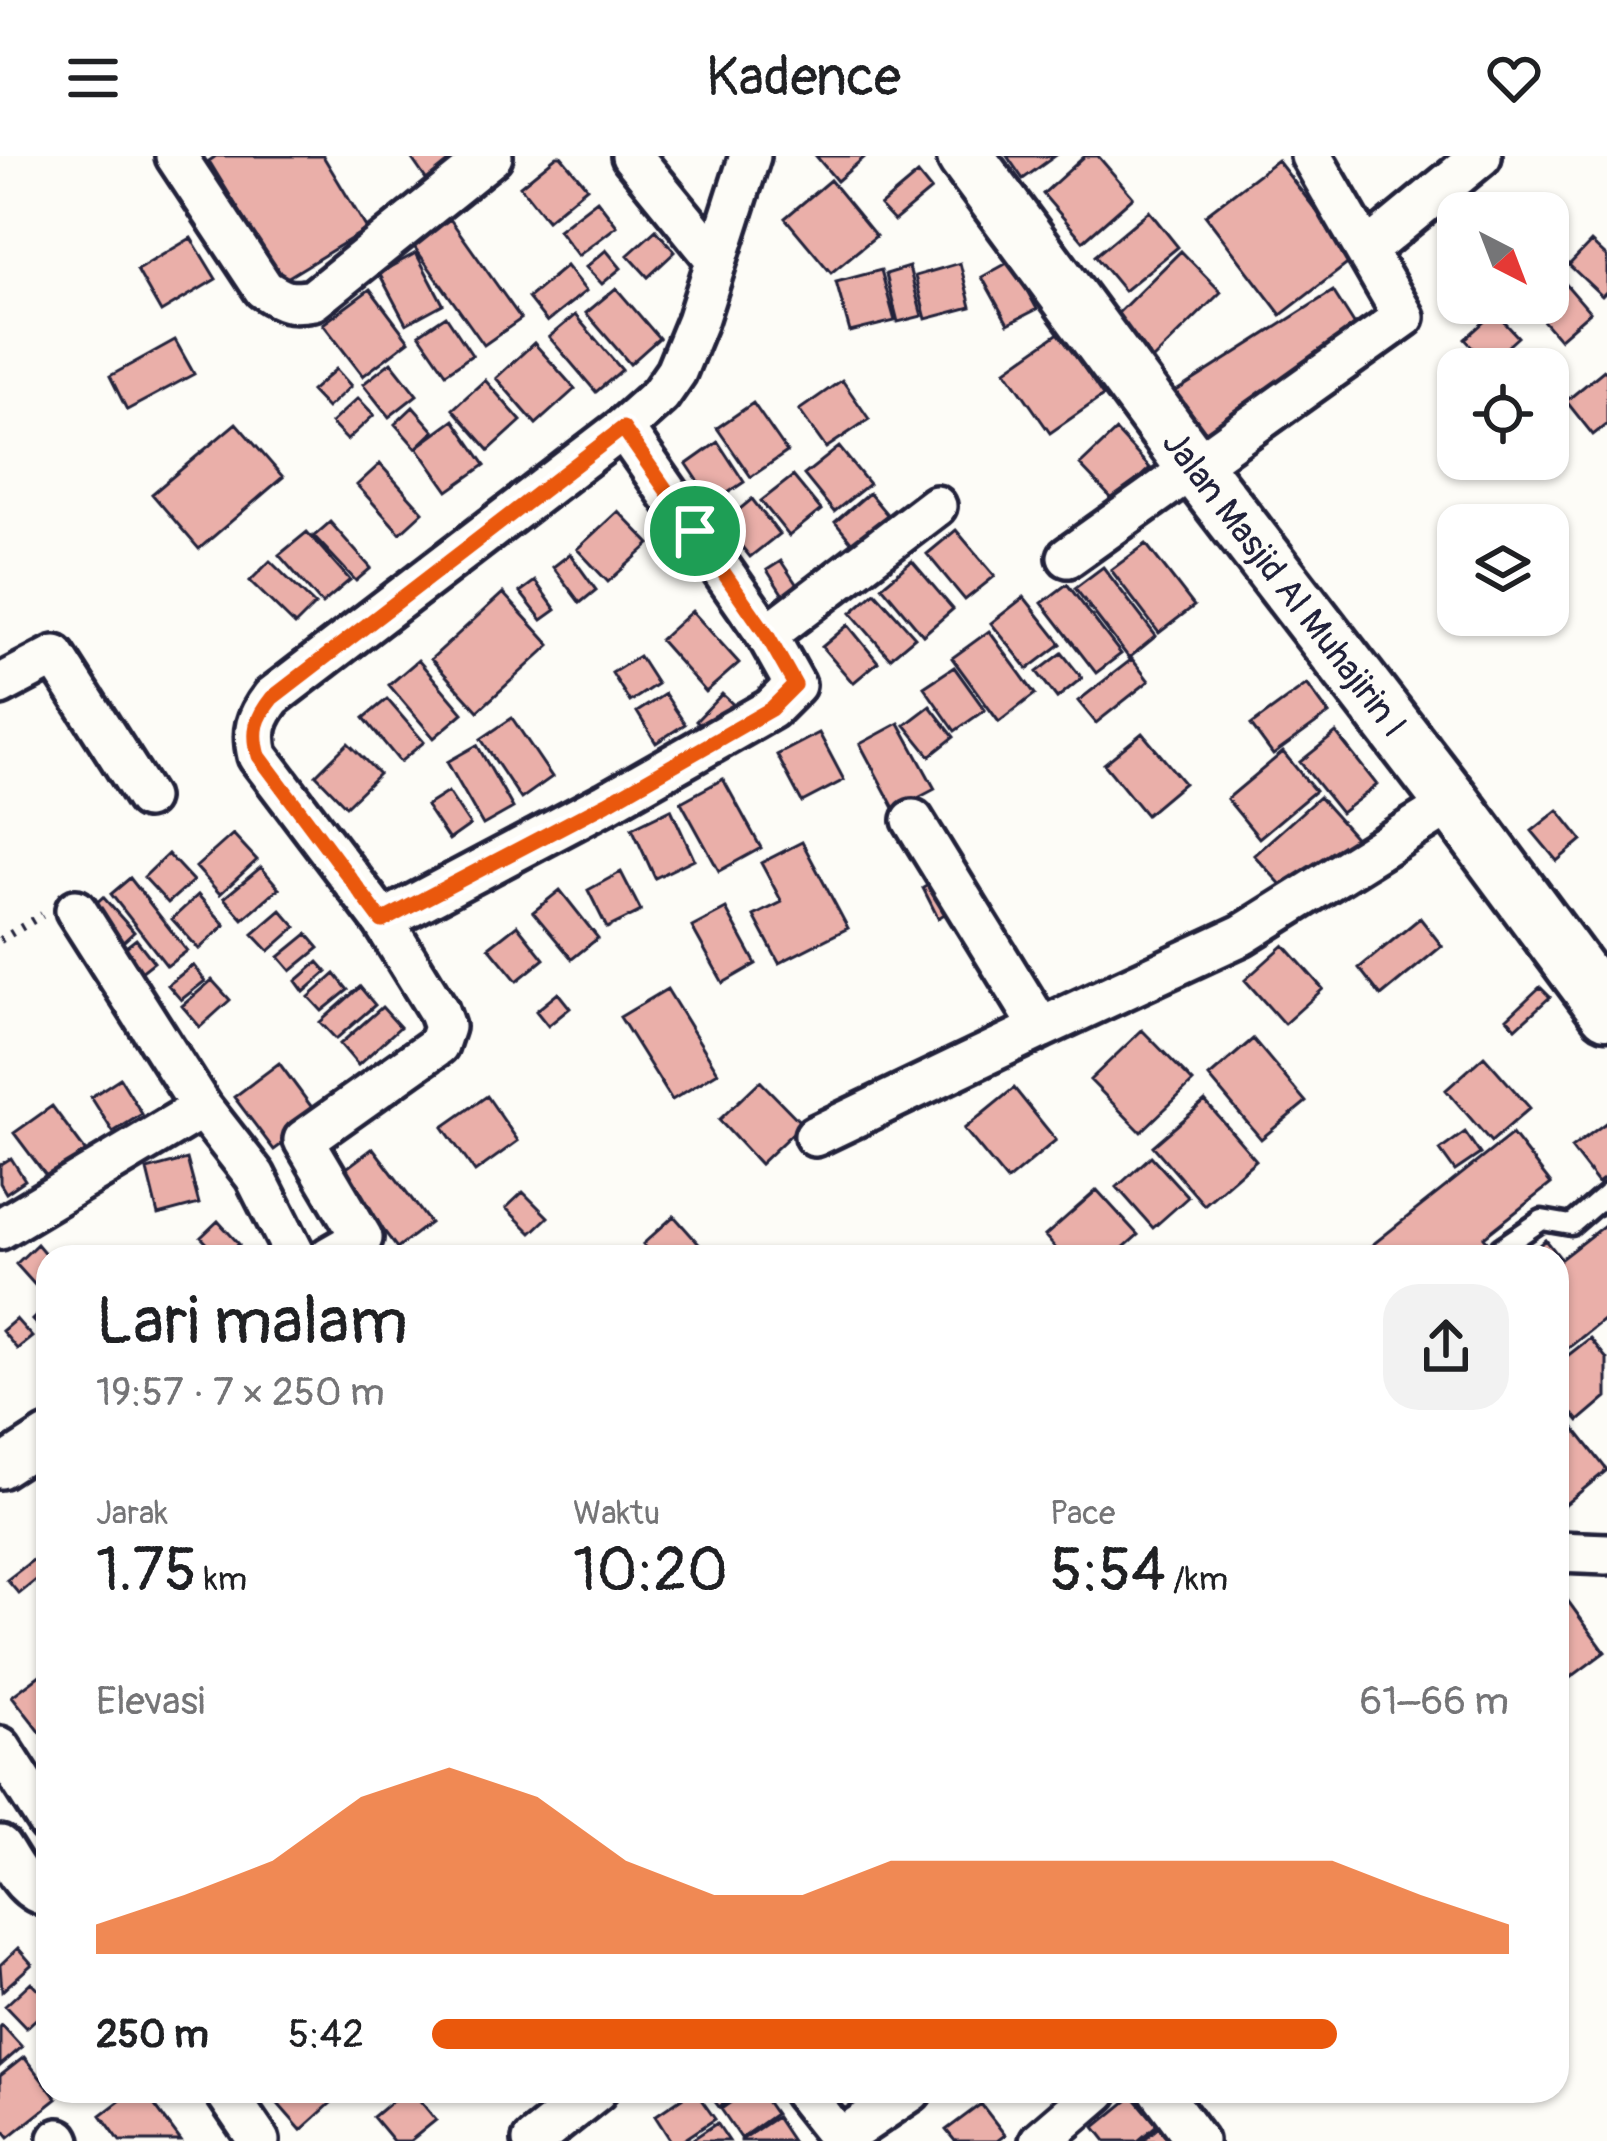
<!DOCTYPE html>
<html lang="id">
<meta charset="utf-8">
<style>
:root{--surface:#fff;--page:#f2f2f2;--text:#202124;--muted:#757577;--accent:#ea580c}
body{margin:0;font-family:Pangolin,sans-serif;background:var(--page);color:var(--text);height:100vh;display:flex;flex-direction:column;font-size:45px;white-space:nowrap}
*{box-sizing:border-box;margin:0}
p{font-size:39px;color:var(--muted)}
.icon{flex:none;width:66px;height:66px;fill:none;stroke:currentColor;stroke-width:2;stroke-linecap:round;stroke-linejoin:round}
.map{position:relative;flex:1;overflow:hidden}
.details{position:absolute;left:36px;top:1089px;width:1533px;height:858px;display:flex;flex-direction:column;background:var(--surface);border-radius:36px;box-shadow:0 3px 9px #0004}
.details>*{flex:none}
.needle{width:78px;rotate:138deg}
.fabs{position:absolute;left:1437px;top:36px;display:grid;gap:24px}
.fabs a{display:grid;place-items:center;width:132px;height:132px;border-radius:24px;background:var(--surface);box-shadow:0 3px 9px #0004;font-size:60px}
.pin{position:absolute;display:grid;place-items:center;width:102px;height:102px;color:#fff;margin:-51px;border:6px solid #fff;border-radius:50%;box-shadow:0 3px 12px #0007}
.round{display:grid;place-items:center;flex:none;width:126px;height:126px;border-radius:36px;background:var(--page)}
.headline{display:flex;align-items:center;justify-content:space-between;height:204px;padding:0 60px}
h1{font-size:66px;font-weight:600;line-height:90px}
.figures{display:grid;grid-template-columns:repeat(3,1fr);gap:18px;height:204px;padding:12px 60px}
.figures div{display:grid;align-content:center}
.figures b{font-size:60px;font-weight:600}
.figures small{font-size:33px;font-weight:400}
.figures p{font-size:33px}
.chart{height:336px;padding:24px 60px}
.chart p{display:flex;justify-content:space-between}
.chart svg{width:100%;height:216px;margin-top:12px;fill:var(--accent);opacity:.7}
ul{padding:0 60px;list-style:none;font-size:39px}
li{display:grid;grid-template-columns:192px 144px 1fr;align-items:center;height:90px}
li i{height:30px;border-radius:15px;background:var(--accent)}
header{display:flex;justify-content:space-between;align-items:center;height:156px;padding:0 60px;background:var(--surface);font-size:54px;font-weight:600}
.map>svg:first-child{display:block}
</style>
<header><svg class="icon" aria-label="menu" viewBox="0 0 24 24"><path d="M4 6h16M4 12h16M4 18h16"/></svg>Kadence<svg class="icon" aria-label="heart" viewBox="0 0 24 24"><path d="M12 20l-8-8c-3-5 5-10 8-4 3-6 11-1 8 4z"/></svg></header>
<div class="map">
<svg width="1607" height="1985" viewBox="0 0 1607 1985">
<rect width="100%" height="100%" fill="#fdfcf7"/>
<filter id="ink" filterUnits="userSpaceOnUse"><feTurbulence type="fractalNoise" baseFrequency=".00833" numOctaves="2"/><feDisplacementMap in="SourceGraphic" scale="24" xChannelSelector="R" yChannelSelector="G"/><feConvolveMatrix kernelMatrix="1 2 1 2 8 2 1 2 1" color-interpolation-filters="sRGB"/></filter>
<g filter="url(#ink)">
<path fill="#eaafa9" stroke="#22223b" stroke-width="3" d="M216 0H323L367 73 282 125 209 5Z
M410 0H465L428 26Z
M557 0H561L587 31 547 64 520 30Z
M816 0H866L837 25Z
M1007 0H1055L1023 23Z
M1085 0H1098L1133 41 1083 85 1043 38Z
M1277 4 1354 103 1281 159 1205 59Z
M918 18 931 34 894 65 880 50Z
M830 24 876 80 831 117 785 62Z
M597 44 617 70 578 100 558 74Z
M1149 55 1178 91 1124 135 1095 100Z
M450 63 521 163 484 189 413 89Z
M656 74 675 96 648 121 628 99Z
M191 82 216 123 161 156 137 114Z
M1591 86 1607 101V135L1602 140 1569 109Z
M606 94 621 112 602 128 586 111Z
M1181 95 1221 136 1148 208 1107 168Z
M416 97 443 148 406 168 379 117Z
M1011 105 1037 153 1008 168 982 121Z
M960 107 971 151 926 163 915 120Z
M566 110 586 135 547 166 528 142Z
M909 111 922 160 898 166 886 118Z
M881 114 895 165 850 176 836 126Z
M1558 119 1590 156 1559 183 1528 147H1548V127Z
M616 132 659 182 630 208 586 157Z
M370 133 409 185 363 220 323 168Z
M1333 135 1365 185 1202 289 1170 239Z
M1495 156 1518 181 1488 208 1465 183Z
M575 159 622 214 596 236 549 181Z
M446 160 472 199 446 217 419 178Z
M1060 176 1103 240 1050 277 1006 214Z
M175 184 194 218 127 254 110 220Z
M534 187 575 233 536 268 496 222Z
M391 206 417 239 389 261 363 228Z
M336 213 351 230 327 252 311 235Z
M1604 214 1607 217V268L1593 279 1566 245Z
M485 224 521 265 489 294 453 253Z
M842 224 869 263 826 292 799 254Z
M358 242 374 259 347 284 331 267Z
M753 247 787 296 751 321 717 272Z
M413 251 434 275 416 292 395 268Z
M454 264 485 309 448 335 417 291Z
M236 267 283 321 199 393 152 338Z
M1116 275 1150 312 1114 345 1080 309Z
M718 286 744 326 713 347 687 308Z
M839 291 869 328 834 356 804 319Z
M380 308 423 356 400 377 357 329Z
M793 320 821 354 789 380 761 345Z
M869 337 891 363 857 393 835 366Z
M752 343 779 378 750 401 723 367Z
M618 355 650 388 608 426 577 393Z
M330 366 371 412 356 425 314 380Z
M956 374 995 420 965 444 927 398Z
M307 376 350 424 322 448 279 399Z
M1146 388 1194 450 1159 477 1111 414Z
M570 398 596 434 580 447 553 411Z
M270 405 315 449 295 469 250 425Z
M781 405 797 429 783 439 767 414Z
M912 405 953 453 923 479 882 430Z
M1103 411 1156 480 1129 502 1075 432Z
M535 425 556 454 542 464 520 436Z
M1067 428 1121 498 1096 517 1042 447Z
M875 436 915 481 890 502 851 457Z
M503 437 550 489 478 555 431 503Z
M1024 441 1061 488 1028 513 991 467Z
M692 455 739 507 706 536 660 484Z
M848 469 878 506 853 527 822 491Z
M989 475 1035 538 999 566 952 502Z
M1062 497 1082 522 1057 542 1037 516Z
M639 500 657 528 630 546 612 517Z
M1132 503 1149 525 1096 567 1078 545Z
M418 504 463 557 434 582 389 529Z
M954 511 985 554 955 575 924 531Z
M1307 528 1329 558 1273 599 1251 569Z
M665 538 685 568 656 587 637 556Z
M722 538 737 552 711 580 696 565Z
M387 543 424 586 400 606 364 562Z
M930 550 954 581 930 600 905 569Z
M512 562 552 621 521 643 481 583Z
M899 567 935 633 895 654 860 588Z
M819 577 844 624 802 646 777 599Z
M1142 577 1184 627 1146 659 1104 608Z
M1336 577 1377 629 1341 657 1300 606Z
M348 587 379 618 346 650 316 619Z
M477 589 513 652 483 669 447 606Z
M1283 596 1315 635 1259 682 1227 643Z
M723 623 761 692 719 715 681 646Z
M448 636 470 669 449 684 426 650Z
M1319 641 1359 686 1295 744 1254 699Z
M671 653 694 703 655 722 632 672Z
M1558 654 1582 684 1557 705 1532 675Z
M233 678 257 704 220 738 196 711Z
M802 686 848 772 779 807 754 760 782 746 761 707Z
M168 698 193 725 168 747 144 721Z
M261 711 279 732 243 763 224 742Z
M621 716 641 755 607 772 588 734Z
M944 720 960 749 938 762 923 732Z
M130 722 187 795 167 810 111 738Z
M560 734 598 782 572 803 533 756Z
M198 739 225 769 199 793 172 763Z
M103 741 134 776 113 795 82 760Z
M726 753 756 808 723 827 692 771Z
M281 754 296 771 269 795 253 778Z
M1420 762 1442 790 1381 840 1359 812Z
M517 769 544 803 517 825 489 791Z
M307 778 319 792 291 815 279 801Z
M136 783 154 806 131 824 113 801Z
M1284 789 1323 833 1284 868 1245 824Z
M318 806 327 816 304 836 296 825Z
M193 809 205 825 181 844 168 829Z
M335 818 348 834 322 855 309 841Z
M212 824 230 844 200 871 182 850Z
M360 831 375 849 336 883 320 866Z
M1540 831 1550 841 1516 872 1507 862Z
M667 833 718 916 672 944 620 861Z
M558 837 570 852 548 870 536 855Z
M382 851 400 871 358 909 340 888Z
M1142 874 1193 926 1141 976 1090 924Z
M1253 883 1306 946 1261 983 1209 921Z
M1484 900 1530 952 1491 986 1446 934Z
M279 907 319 961 274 994 234 941Z
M120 922 142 958 113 976 91 941Z
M760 925 802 968 760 1008 719 964Z
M1014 932 1056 984 1007 1025 964 973Z
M487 940 518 985 475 1016 443 971Z
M1205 945 1256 1004 1204 1049 1153 990Z
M52 950 87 997 50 1025 14 977Z
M1607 966V1020L1598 1027 1571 992Z
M1465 976 1480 998 1455 1015 1440 994Z
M1512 978 1551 1028 1484 1081 1499 1101H1357Z
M373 992 430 1067 397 1092 340 1017Z
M1151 1000 1188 1041 1153 1072 1117 1031Z
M11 1002 25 1024 6 1037 0 1027V1009Z
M187 1003 199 1048 158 1059 147 1014Z
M1097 1034 1138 1079 1113 1101H1063L1045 1080Z
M523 1036 548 1061 531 1077 506 1052Z
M674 1060 706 1096 700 1101H655L643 1088Z
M218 1065 239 1088 224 1101H220L201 1081Z
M1607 1067V1161L1557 1201V1101H1526L1546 1084 1561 1103Z
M37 1088 48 1101V1133L43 1138 16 1108Z
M46 1150 48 1152V1181L32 1164Z
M16 1163 32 1181 17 1193 2 1175Z
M1590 1182 1607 1203V1241L1579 1265 1557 1239V1208Z
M1563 1258 1607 1314 1557 1355V1263Z
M34 1403 45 1417 19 1438 7 1424Z
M1557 1430 1605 1496 1566 1525 1557 1513Z
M48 1513V1586L12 1540Z
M18 1792 32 1808 2 1835 0 1809Z
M31 1826 48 1844V1852L26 1872 5 1850Z
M2 1869 22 1891 0 1910V1871Z
M24 1901 57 1943 9 1981 0 1970V1920Z
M133 1935H144L181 1985H120L101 1959Z
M280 1935H338L341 1938 301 1974 273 1942Z
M404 1935H412L436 1964 410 1985H393L373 1961Z
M692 1935H695L715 1963 682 1985H671L655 1960Z
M707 1935H741L719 1951Z
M747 1935H759L775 1958 741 1982 721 1953Z
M1133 1940 1157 1969 1138 1985H1106L1095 1971Z
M981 1948 1005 1979 997 1985H955L946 1974Z
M776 1961 792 1985H741V1984Z
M717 1967 729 1985H690Z
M1160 1970 1172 1985H1142Z"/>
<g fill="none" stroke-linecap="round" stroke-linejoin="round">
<defs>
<path id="lane" d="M1501 1092 1542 1064 1571 1069 1607 1038"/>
<path id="street" d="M176 0 264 133C284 146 289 148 313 144L492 0
M632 0 715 102
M1366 95 1481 0
M1068 401 1404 161 1311 0
M767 479 936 350
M0 529 55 500 146 642
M913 664 1041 872 1242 779 1453 647
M76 754 202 952 255 1020 296 1101
M383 765 606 647 771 553 795 529 767 479 623 272
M815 980 1041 872
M0 1073 202 952
M329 1101 362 1082 304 984 438 889 444 871 438 854 383 765 258 600C252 575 256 562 272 541L623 272 660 239 676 216 697 165 750 0
M0 1312 48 1281
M1557 1396 1607 1398
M0 1591 48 1666
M0 1690C13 1709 24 1736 48 1740
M225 1935 259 1985
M802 1935 840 1983
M1160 1935 1197 1985
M59 1983 60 1985
M533 1985 596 1935
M837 1985 911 1935
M1040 1985 1098 1935"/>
<g id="secondary">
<path id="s1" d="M965 0 1195 312 1453 647 1607 855"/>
</g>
</defs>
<use href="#lane" stroke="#22223b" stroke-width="27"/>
<use href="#street" stroke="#22223b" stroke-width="48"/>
<use href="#secondary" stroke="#22223b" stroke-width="63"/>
<path stroke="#22223b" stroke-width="8" stroke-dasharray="3 9" stroke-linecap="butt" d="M0 784 42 759"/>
<use href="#lane" stroke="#fdfcf7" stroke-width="18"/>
<use href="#street" stroke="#fdfcf7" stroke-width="39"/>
<use href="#secondary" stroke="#fdfcf7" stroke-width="54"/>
</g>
</g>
<g fill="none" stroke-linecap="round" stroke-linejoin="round" filter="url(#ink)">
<defs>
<path id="route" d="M623 272 767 479 795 529 771 553 607 647 382 765 259 600C252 575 256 562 272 542Z"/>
</defs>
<use href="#route" stroke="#fff" stroke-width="24"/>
<use href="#route" stroke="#ea580c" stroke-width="15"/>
</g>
<g text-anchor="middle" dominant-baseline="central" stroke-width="12" stroke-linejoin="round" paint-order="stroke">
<g font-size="36" fill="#22223b" stroke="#fdfcf7">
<text stroke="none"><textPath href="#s1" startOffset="534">Jalan Masjid Al Muhajirin I</textPath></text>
</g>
</g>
</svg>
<div class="fabs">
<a><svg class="needle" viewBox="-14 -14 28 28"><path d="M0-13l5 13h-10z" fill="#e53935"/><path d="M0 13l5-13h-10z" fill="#757577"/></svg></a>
<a><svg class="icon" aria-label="locate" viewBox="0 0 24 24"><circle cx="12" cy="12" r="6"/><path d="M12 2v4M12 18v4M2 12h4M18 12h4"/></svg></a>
<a><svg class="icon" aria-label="layers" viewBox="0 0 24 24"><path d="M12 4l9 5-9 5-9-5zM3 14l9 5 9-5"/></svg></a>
</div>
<div class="pin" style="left:695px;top:375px;background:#1e9e55"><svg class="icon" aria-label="arrive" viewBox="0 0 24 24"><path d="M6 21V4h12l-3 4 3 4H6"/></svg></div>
<section class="details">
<div class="headline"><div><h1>Lari malam</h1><p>19:57 · 7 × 250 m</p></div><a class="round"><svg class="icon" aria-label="share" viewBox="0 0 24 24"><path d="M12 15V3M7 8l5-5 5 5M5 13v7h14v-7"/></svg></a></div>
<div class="figures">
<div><p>Jarak</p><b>1.75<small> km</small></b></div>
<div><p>Waktu</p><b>10:20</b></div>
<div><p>Pace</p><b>5:54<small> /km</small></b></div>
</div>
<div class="chart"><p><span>Elevasi</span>61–66 m</p>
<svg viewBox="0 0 160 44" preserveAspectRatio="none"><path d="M0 44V38L10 32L20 25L30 12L40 6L50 12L60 25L70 32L80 32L90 25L100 25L110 25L120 25L130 25L140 25L150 32L160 38V44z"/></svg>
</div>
<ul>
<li><b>250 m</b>5:42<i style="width:84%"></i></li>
</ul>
</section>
</div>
